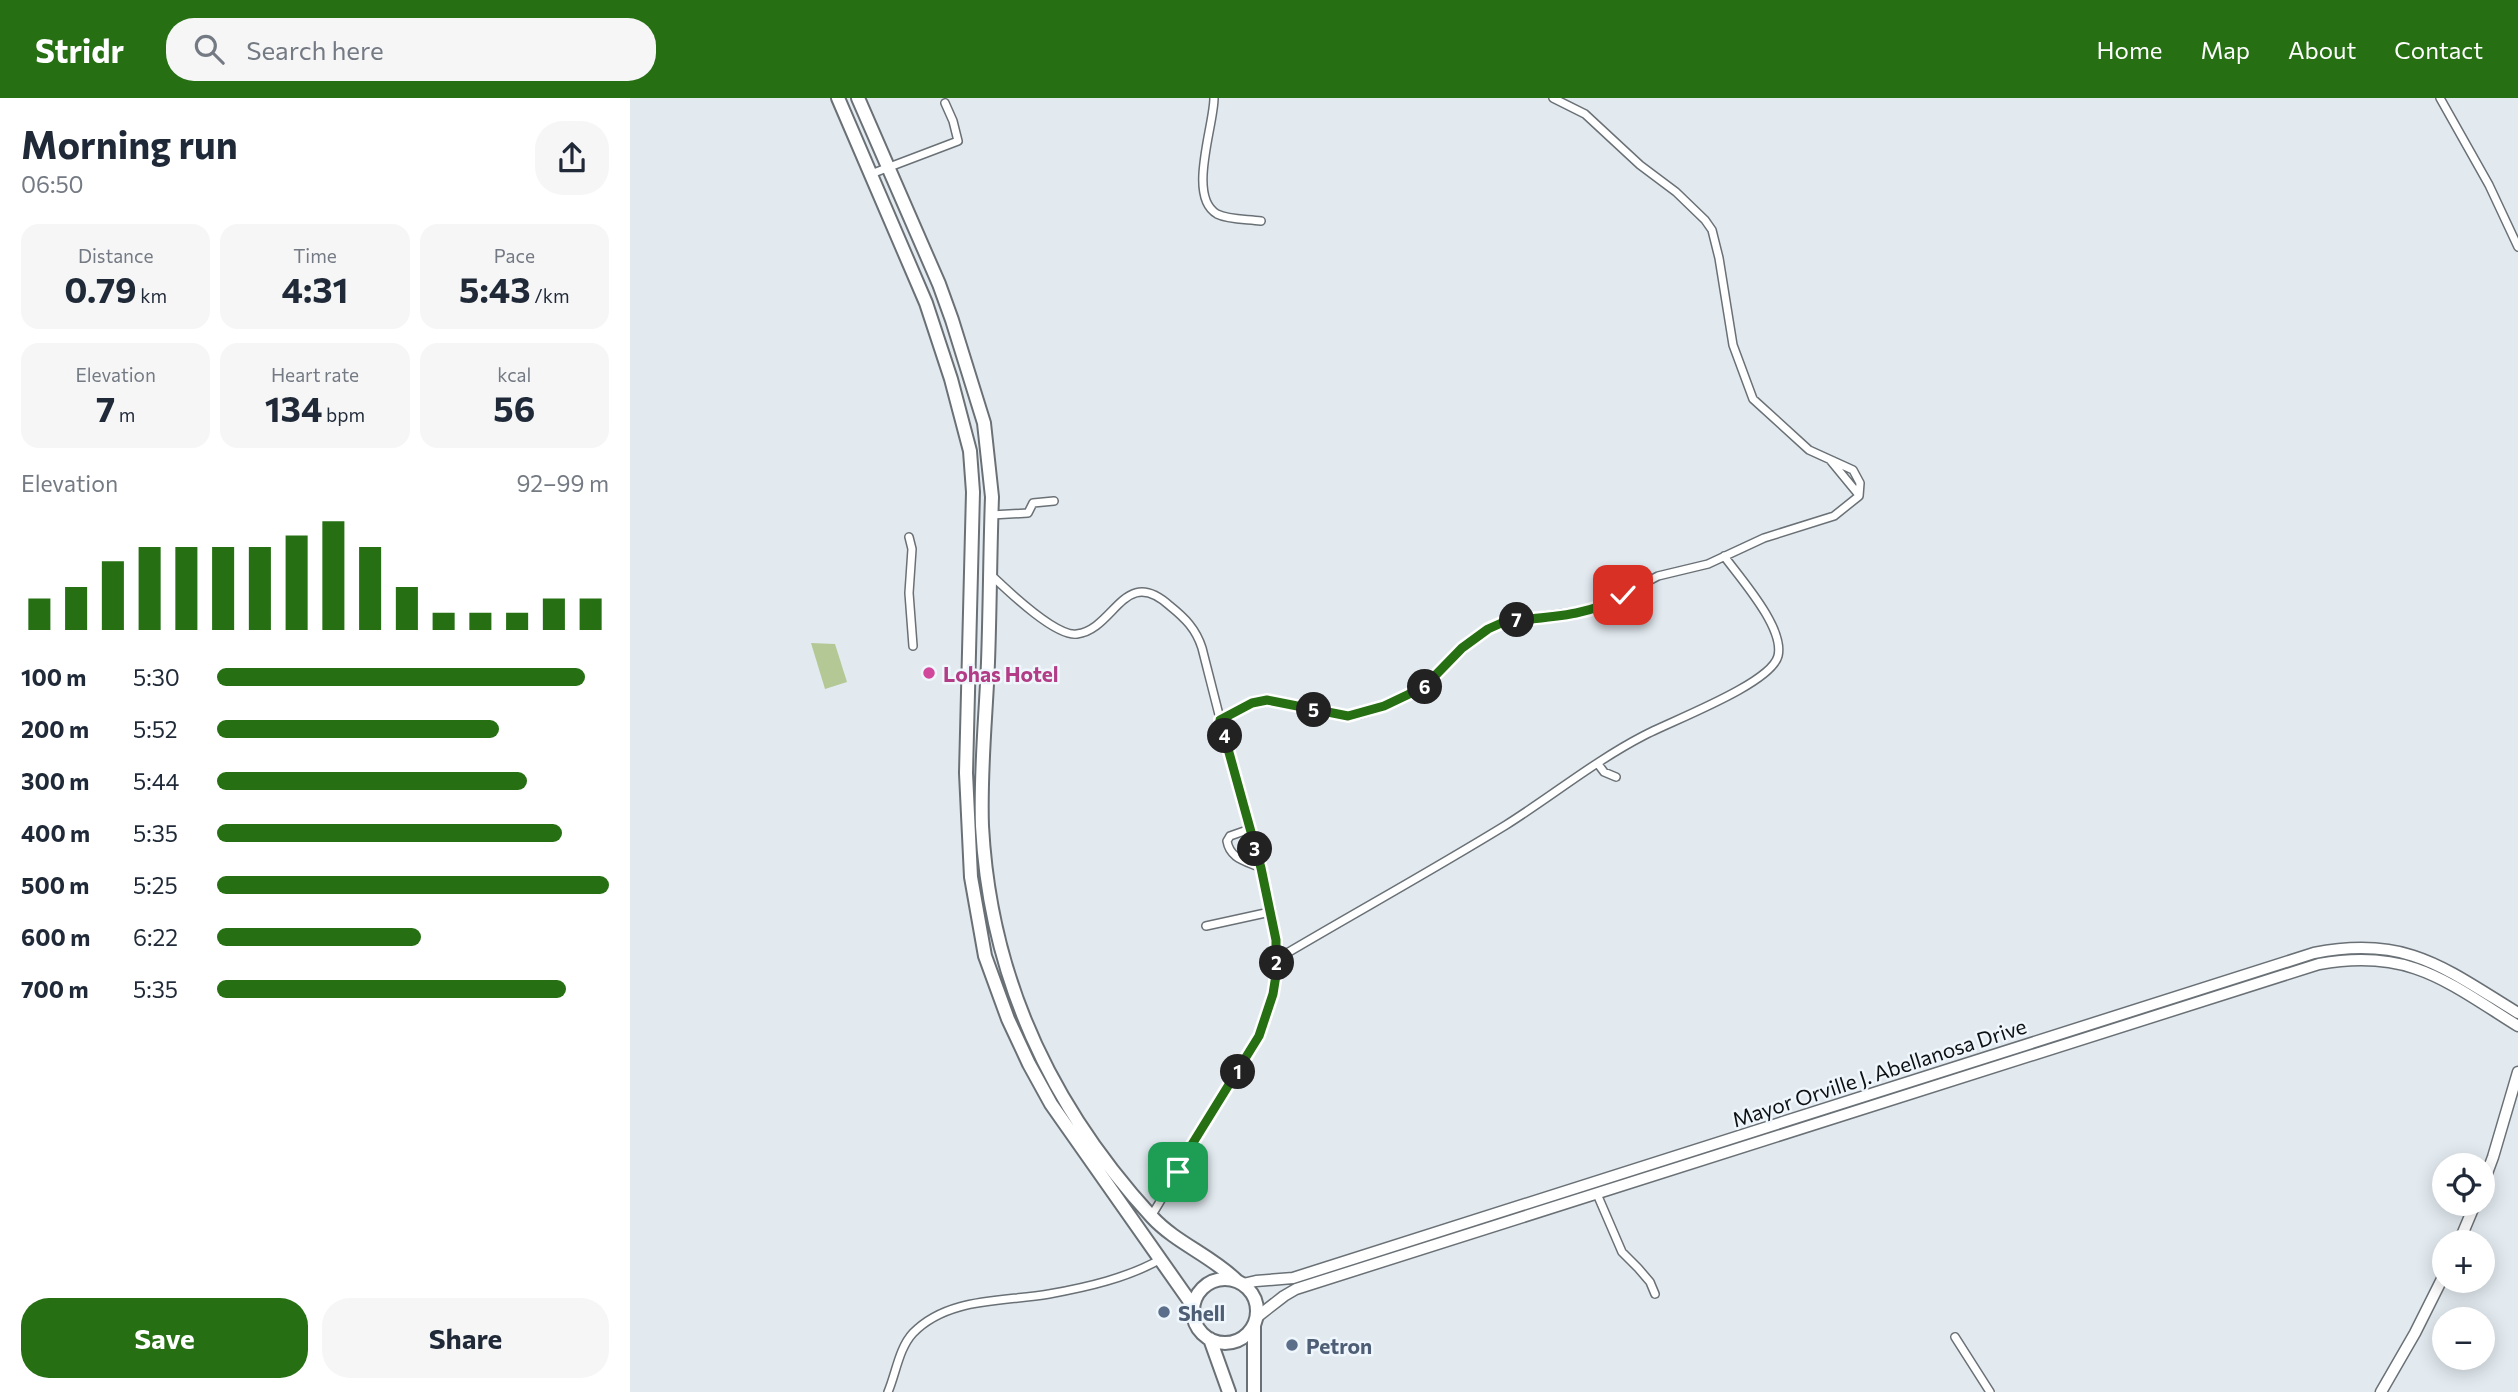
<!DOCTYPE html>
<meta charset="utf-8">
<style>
:root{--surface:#fff;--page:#f6f6f7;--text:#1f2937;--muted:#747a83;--accent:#267013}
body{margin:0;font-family:Commissioner,sans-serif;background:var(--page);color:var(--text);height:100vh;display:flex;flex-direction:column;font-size:26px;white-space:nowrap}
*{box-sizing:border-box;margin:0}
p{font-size:23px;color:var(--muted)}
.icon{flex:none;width:38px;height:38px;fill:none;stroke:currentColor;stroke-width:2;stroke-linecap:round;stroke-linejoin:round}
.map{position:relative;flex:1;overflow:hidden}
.side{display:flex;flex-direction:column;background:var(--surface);width:630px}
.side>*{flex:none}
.controls{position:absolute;left:1802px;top:1055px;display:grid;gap:14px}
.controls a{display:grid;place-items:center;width:63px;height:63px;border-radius:50%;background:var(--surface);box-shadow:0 4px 18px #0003;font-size:35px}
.pin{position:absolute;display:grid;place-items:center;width:60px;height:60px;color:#fff;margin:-30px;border-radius:14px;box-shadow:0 4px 10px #0006}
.km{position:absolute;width:35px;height:35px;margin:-18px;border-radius:50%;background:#222;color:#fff;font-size:19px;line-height:35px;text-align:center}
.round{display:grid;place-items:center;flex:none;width:74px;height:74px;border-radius:28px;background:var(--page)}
.summary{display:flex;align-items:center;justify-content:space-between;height:119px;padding:0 21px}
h1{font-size:38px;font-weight:700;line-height:52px}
.metrics{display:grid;grid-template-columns:repeat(3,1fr);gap:10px;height:119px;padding:7px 21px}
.metrics div{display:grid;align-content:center;border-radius:18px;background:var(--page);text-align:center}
.metrics b{font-size:35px;font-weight:700}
.metrics small{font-size:19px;font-weight:400}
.metrics p{font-size:19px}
.chart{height:196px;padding:14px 21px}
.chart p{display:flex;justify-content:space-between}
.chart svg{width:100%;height:126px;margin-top:7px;stroke:var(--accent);stroke-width:6}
.action{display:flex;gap:14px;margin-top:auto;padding:14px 21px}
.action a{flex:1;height:80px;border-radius:28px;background:var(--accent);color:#fff;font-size:28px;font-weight:700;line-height:80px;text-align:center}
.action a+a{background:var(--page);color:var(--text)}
ul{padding:0 21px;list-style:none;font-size:23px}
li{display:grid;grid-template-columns:112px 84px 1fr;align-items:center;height:52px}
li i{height:18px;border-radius:9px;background:var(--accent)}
header{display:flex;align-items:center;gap:42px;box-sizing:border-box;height:98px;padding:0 35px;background:var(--accent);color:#fff}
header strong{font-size:33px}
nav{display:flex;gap:38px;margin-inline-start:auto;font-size:24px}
.search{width:490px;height:63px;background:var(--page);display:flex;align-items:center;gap:18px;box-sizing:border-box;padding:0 24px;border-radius:28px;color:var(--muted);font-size:26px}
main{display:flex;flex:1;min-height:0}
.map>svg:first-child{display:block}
</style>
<header>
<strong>Stridr</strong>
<div class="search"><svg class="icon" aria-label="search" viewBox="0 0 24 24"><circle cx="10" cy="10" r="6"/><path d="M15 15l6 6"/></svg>Search here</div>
<nav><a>Home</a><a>Map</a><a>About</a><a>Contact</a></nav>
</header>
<main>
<section class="side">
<div class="summary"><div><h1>Morning run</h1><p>06:50</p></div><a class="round"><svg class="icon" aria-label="share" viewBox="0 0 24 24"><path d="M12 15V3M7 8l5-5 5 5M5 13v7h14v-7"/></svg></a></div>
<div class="metrics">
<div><p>Distance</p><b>0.79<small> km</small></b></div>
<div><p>Time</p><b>4:31</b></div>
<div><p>Pace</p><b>5:43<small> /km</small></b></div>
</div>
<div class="metrics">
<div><p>Elevation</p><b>7<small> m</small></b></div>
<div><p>Heart rate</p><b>134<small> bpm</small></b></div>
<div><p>kcal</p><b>56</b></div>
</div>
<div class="chart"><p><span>Elevation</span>92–99 m</p>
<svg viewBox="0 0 160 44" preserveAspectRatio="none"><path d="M5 44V33M15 44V29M25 44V20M35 44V15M45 44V15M55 44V15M65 44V15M75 44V11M85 44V6M95 44V15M105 44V29M115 44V38M125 44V38M135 44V38M145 44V33M155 44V33"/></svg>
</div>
<ul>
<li><b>100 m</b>5:30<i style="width:94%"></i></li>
<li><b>200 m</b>5:52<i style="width:72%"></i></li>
<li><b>300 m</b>5:44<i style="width:79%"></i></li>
<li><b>400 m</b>5:35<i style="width:88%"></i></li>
<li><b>500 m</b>5:25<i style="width:100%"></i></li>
<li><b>600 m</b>6:22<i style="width:52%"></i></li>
<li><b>700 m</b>5:35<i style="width:89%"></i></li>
</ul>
<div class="action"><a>Save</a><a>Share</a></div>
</section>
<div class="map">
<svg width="1888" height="1294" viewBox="0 0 1888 1294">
<rect width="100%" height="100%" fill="#e2eaf0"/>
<path fill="#b3c894" d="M181 545 205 546 217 584 195 591Z"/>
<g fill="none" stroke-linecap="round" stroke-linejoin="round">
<defs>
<path id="street" d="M584 0C584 28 557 99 587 116 599 122 617 121 631 123
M1810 0 1859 87 1888 149
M241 76 328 43 323 23 315 5
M1201 363 1229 397
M361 417 398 415 403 405 424 403
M279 439 282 451 279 495 283 548
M360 476C376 491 425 539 447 536 485 531 494 466 540 508 555 520 566 531 572 550 585 601 598 653 612 704 628 762 657 836 643 896 630 953 590 999 560 1049 546 1072 536 1096 521 1118
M590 622 622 605 637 602C664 607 690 616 717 618 736 619 787 596 801 583 827 559 841 538 876 523L966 511 1028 478 1078 466 1134 440 1204 418 1229 398 1230 385 1223 372 1179 352 1123 301 1103 247 1089 160 1082 132 1075 122 1046 94 1010 67 955 16 923 0
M968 666 974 674 986 679
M620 731 600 738 597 743C600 761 616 763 631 770
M576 828 640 814
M647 861C723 816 801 773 876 727 922 698 965 663 1013 638 1041 623 1141 586 1148 558 1155 530 1110 480 1094 458
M967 1096 992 1154 1008 1170 1020 1184 1025 1196
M1325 1239 1360 1294
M258 1294C266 1275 269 1250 283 1235 318 1199 373 1204 419 1196 458 1189 497 1180 531 1161"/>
<path id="secondary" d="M1853 1086 1863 1059 1888 974
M1829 1144 1845 1106
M613 1186 626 1183 663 1180 1684 855C1776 837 1813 869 1888 915
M627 1219 654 1198 666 1191 1689 866C1779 850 1816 883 1888 928
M1751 1294 1785 1235 1815 1175"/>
<path id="highway" d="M208 0 296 205 321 281 340 353 343 394 336 675 341 779 355 858 378 921 399 966 421 1006 563 1208
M228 0 309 186 322 222 354 325 362 399C360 454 360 509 358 564 356 618 350 673 352 728 360 878 421 1009 522 1119 546 1145 582 1158 607 1183
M563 1213a32 32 0 1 1 64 0a32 32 0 1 1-64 0Z
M580 1241 599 1294
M624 1294V1228"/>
</defs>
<use href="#street" stroke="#6a7176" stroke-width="10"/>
<use href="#secondary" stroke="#6a7176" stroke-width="13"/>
<use href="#highway" stroke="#6a7176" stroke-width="16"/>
<use href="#street" stroke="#fff" stroke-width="7"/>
<use href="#secondary" stroke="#fff" stroke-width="10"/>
<use href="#highway" stroke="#fff" stroke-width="12"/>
</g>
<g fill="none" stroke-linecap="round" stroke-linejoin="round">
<defs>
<path id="route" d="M548 1074 561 1048 629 938 643 896 646 877V842L631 770 590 622 622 605 637 602 718 618 754 608 794 589 832 550 858 531 876 523C915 519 959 519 993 497"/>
</defs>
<use href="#route" stroke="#fff" stroke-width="14"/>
<use href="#route" stroke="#267013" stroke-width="9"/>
</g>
<circle fill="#d1479c" stroke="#eff7fd" stroke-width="2.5" cx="299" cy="575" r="7"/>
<g fill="#5c6f8a" stroke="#eff7fd" stroke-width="2.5">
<circle cx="534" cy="1214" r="7"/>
<circle cx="662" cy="1247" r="7"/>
</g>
<g text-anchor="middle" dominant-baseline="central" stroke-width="5" stroke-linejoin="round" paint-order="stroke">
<g font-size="21" font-weight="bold" fill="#b23c85" stroke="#eff7fd" text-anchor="start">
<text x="313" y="575">Lohas Hotel</text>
</g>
<g font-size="21" fill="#0e1113" stroke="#eff7fd">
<text transform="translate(1249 974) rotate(-18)">Mayor Orville J. Abellanosa Drive</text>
</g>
<g font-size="21" font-weight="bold" fill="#4e5e75" stroke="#eff7fd" text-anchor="start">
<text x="548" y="1214">Shell</text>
<text x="676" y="1247">Petron</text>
</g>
</g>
</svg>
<div class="controls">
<a><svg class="icon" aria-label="locate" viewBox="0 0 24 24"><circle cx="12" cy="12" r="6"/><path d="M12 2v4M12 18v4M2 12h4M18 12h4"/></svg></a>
<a>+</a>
<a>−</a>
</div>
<div class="pin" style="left:548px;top:1074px;background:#1e9e55"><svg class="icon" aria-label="arrive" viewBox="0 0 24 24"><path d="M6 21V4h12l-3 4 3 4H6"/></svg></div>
<div class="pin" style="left:993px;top:497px;background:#d93025"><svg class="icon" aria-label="check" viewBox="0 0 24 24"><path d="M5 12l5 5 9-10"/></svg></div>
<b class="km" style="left:608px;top:974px">1</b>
<b class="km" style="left:647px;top:865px">2</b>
<b class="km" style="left:625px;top:751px">3</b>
<b class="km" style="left:595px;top:638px">4</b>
<b class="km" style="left:684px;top:612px">5</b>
<b class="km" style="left:795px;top:589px">6</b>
<b class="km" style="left:887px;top:522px">7</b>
</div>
</main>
